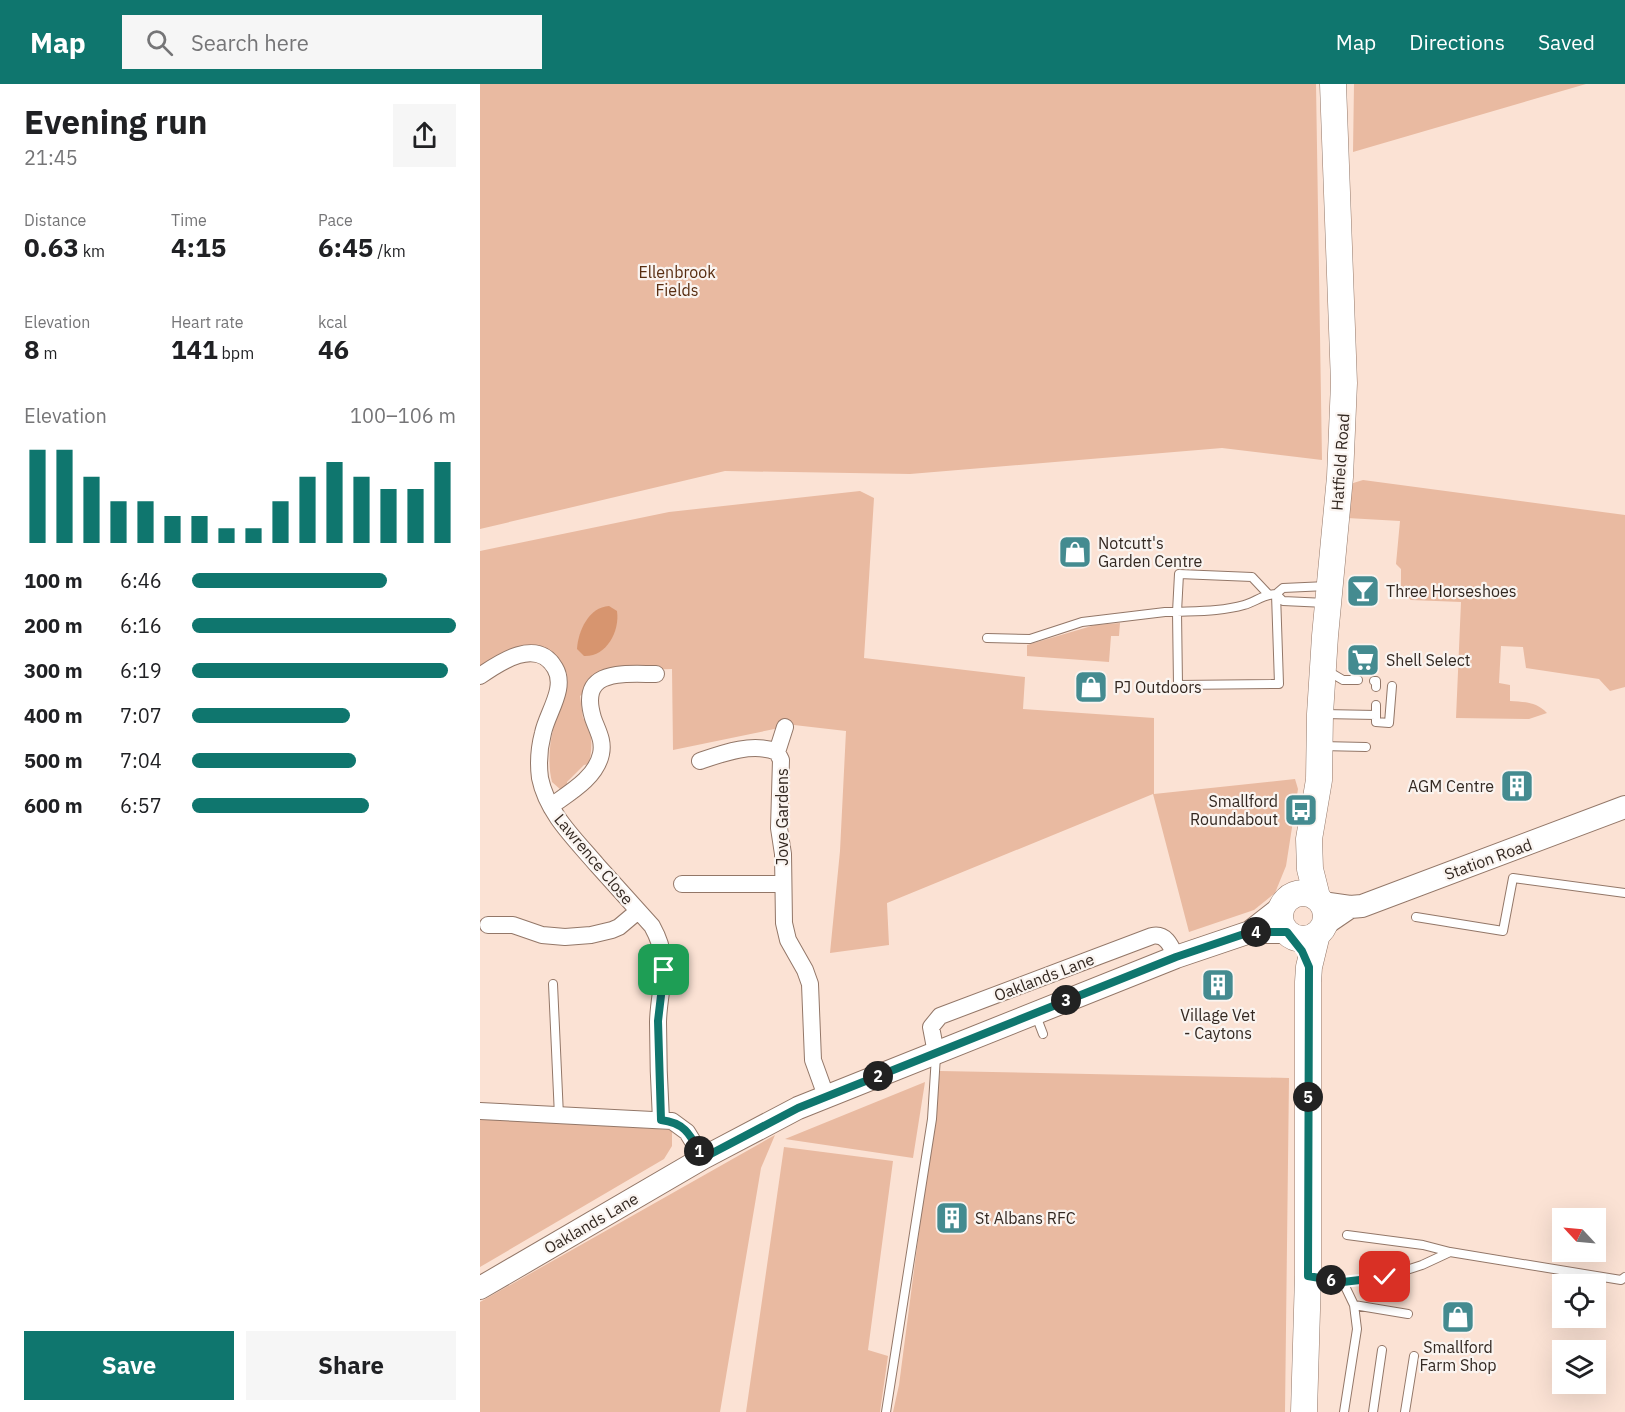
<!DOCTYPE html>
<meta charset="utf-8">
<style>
:root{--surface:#fff;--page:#f6f6f6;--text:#202124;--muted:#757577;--accent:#0f766e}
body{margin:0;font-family:"IBM Plex Sans",sans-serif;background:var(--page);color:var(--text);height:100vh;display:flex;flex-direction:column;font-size:22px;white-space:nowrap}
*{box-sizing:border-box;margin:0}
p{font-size:20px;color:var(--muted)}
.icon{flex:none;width:33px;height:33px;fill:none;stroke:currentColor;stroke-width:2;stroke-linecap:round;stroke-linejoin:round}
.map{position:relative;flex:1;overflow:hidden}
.side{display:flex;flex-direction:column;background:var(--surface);width:480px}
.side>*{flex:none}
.needle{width:39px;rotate:296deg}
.controls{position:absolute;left:1072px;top:1124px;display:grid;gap:12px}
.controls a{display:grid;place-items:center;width:54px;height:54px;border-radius:0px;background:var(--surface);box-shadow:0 6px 24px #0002;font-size:30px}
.pin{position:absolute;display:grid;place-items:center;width:51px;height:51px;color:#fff;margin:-26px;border-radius:12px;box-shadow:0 3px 9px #0006}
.km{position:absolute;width:30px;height:30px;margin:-15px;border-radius:50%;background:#222;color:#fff;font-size:16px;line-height:30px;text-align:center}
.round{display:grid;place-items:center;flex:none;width:63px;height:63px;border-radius:0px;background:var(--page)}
.summary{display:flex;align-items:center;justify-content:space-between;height:102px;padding:0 24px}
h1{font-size:33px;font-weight:700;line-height:45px}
.metrics{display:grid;grid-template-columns:repeat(3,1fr);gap:9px;height:102px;padding:6px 24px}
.metrics div{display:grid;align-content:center}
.metrics b{font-size:26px;font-weight:700}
.metrics small{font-size:16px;font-weight:400}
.metrics p{font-size:16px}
.chart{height:168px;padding:12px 24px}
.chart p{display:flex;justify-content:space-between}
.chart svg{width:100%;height:108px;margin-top:6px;stroke:var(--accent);stroke-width:6}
.action{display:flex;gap:12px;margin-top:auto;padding:12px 24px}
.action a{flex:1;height:69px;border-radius:0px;background:var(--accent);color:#fff;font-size:24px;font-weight:700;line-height:69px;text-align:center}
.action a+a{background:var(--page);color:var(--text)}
ul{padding:0 24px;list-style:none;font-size:20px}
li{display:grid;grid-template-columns:96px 72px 1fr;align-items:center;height:45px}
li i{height:15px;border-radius:8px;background:var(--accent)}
header{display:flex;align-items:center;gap:36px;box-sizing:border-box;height:84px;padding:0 30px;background:var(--accent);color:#fff}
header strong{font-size:28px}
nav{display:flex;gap:33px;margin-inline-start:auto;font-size:21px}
.search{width:420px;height:54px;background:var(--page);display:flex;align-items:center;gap:15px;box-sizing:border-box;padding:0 21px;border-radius:0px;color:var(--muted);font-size:22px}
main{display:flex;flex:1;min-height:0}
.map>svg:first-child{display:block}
</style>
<header>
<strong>Map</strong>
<div class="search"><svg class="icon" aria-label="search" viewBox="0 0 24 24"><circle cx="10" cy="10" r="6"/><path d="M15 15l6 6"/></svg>Search here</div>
<nav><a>Map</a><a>Directions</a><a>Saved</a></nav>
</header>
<main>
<section class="side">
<div class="summary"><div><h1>Evening run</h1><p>21:45</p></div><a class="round"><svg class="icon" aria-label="share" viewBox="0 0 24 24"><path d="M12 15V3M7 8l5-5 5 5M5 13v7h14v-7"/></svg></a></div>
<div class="metrics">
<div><p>Distance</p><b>0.63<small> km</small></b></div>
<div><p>Time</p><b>4:15</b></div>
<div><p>Pace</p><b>6:45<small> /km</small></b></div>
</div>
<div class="metrics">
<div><p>Elevation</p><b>8<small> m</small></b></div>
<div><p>Heart rate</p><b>141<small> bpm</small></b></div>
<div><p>kcal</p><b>46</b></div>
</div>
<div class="chart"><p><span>Elevation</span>100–106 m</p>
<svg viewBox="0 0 160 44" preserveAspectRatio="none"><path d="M5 44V6M15 44V6M25 44V17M35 44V27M45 44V27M55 44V33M65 44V33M75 44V38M85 44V38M95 44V27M105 44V17M115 44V11M125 44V17M135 44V22M145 44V22M155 44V11"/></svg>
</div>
<ul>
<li><b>100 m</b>6:46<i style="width:74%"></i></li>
<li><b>200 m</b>6:16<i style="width:100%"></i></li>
<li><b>300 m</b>6:19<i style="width:97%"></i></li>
<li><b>400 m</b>7:07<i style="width:60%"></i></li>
<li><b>500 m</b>7:04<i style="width:62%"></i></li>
<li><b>600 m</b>6:57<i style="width:67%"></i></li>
</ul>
<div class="action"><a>Save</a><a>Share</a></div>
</section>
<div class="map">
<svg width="1145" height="1328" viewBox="0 0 1145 1328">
<rect width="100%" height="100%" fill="#fbe2d4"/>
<path fill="#e9baa1" d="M0 0H836L842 376 742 364 430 390 245 387 0 445Z
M874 0H1106L873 68Z
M883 396 1145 431V603L1130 607 1119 595 1046 584 1043 563 1021 562 1019 599 1030 601V617C1046 618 1056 618 1067 629L1049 635 976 634 981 518 931 516 921 507V485L916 480 920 437 867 434 870 400Z
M380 407 394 414 384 574 545 593 543 625 674 634V710L815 695 818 705 806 782 795 809 774 826 709 848 673 710 407 819 409 861 350 869 360 767 366 647 314 641 193 666 192 585 129 587 100 612 103 634C114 644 112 667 109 680L104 681 87 698V704L81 706 72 698C68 683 69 662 73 646 78 626 92 608 86 587H82L74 574 0 582V467L189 428Z
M640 539 639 552H631L629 578 547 572V561L615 541Z
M460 987 809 994 805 1328H413L419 1301Z
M445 998 433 1074 305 1055Z
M0 1033 192 1046V1062L184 1075 0 1183Z
M295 1051 281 1084 240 1328H0V1218Z
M304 1063 413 1077 388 1266 408 1272 400 1328H266Z"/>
<path fill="#d7956f" d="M129 522 137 527C140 548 126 573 104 572L97 565C98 547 109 523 129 522Z"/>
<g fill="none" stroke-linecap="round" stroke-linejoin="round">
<defs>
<path id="lane" d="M796 510 799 600 698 601 697 528C719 527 743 527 764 521 775 518 784 510 796 510L803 504 847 502
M796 510 803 517 846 519
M507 554 550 555 602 538 685 528H697L699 490 772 493 788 510
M846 586 863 596H878
M894 597H896V603
M843 630 896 631V621
M896 631V638L909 639 912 602
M841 662 886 663
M936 833 1023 847 1033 794 1145 809
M73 900 79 1032
M555 929 563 950
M867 1151 943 1161 970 1168
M831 1193 863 1198 905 1193 942 1181 970 1168 1141 1196 1145 1193
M863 1198 874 1221 877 1245 864 1328
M874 1221 928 1230
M406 1328 452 1035 456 972
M893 1328 902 1266
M925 1328 934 1272"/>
<path id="street" d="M0 592C20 578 57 553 75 584 87 604 67 629 63 649 59 664 58 679 60 694 67 729 95 755 117 781 135 801 154 822 172 842 193 880 179 899 178 938 178 970 179 1003 181 1036
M297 668 305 643
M220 677C243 669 273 658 297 668L301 676 299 744 303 770 304 839 308 856 325 886 330 900 333 976 346 1012
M71 722C89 709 116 694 121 670 124 656 117 646 113 634 98 584 143 590 176 590
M202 800H302
M8 841H33L62 851 85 853 111 851 132 846 139 843 158 827
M456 969 451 943 460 932 672 852C686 849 691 862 696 873
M0 1027 192 1037 207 1048 223 1074"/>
<path id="secondary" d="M842 819 870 823 882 822 1145 723
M845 840 870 823
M770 848 802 823
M0 1204 223 1074 318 1024 696 873 770 848H807"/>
<path id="primary" d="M800 832a23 23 0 1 1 46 0a23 23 0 1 1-46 0Z
M837 813 830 785 829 755 839 696 840 630 845 552 860 393 864 299 853 0
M824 1328 828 1192V898L829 883 837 850"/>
</defs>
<use href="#lane" stroke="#937768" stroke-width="10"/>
<use href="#street" stroke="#937768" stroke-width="18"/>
<use href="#secondary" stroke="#937768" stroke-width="24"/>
<use href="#primary" stroke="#937768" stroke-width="27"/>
<use href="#lane" stroke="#fff" stroke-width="8"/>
<use href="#street" stroke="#fff" stroke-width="16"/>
<use href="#secondary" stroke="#fff" stroke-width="22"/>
<use href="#primary" stroke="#fff" stroke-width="26"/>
</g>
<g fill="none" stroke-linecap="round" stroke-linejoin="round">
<defs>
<path id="route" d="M184 886 178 937 181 1036C207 1039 211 1053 223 1074L318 1024 696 873 770 848H807L822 867 829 883 828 1192 863 1198 905 1193"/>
</defs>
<use href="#route" stroke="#fff" stroke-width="12"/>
<use href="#route" stroke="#0f766e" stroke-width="8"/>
</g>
<defs>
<symbol id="shop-square" viewBox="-11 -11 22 22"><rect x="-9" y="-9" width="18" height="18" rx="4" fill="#448b90" stroke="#faf4f0"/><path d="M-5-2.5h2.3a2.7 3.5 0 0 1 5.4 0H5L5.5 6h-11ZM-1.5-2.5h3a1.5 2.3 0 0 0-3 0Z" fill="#fff"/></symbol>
<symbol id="bar-square" viewBox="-11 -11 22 22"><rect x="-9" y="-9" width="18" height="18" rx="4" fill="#448b90" stroke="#faf4f0"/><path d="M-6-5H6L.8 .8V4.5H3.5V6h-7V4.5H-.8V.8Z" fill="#fff"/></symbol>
<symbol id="supermarket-square" viewBox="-11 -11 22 22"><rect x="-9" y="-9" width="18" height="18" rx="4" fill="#448b90" stroke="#faf4f0"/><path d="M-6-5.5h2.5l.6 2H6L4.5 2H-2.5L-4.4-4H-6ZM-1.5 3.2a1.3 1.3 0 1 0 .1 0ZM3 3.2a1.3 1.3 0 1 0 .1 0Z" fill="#fff"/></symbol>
<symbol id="building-square" viewBox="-11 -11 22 22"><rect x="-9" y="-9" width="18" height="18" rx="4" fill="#448b90" stroke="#faf4f0"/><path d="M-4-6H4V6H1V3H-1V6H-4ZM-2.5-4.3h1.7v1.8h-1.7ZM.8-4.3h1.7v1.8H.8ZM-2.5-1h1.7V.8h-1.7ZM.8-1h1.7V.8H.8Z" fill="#fff"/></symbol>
<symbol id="bus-square" viewBox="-11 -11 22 22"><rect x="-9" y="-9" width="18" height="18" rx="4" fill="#448b90" stroke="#faf4f0"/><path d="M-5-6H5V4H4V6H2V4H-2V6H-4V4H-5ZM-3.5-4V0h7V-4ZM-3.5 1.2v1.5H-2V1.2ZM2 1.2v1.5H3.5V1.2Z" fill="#fff"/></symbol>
</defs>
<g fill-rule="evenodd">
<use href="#shop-square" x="576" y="449" width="38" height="38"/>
<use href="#bar-square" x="864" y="488" width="38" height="38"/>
<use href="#supermarket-square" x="864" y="557" width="38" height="38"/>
<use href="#shop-square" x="592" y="584" width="38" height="38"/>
<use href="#building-square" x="1018" y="683" width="38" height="38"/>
<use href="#bus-square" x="802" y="707" width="38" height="38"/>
<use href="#building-square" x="719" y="882" width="38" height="38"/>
<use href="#building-square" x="453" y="1115" width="38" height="38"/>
<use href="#shop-square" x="959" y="1214" width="38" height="38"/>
</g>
<g text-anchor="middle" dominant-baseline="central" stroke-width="4.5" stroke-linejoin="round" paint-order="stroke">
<g font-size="16" fill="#592e11" stroke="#faf4f0">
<text x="197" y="188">Ellenbrook<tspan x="197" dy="18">Fields</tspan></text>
</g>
<g font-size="16" fill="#332821" stroke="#faf4f0">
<text transform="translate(860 378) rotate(-86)">Hatfield Road</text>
<text transform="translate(302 733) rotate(-90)">Jove Gardens</text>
<text transform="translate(114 775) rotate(50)">Lawrence Close</text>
<text transform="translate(1008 775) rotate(-20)">Station Road</text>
<text transform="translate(564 893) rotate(-21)">Oaklands Lane</text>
<text transform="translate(111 1139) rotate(-30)">Oaklands Lane</text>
</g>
<g font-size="16" fill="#332821" stroke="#faf4f0" text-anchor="start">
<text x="618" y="459">Notcutt's<tspan x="618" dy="18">Garden Centre</tspan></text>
<text x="906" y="507">Three Horseshoes</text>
<text x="906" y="576">Shell Select</text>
<text x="634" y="603">PJ Outdoors</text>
<text x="1014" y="702" text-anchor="end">AGM Centre</text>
<text x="798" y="717" text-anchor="end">Smallford<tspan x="798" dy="18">Roundabout</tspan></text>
<text x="738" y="931" text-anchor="middle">Village Vet<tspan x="738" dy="18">- Caytons</tspan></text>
<text x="495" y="1134">St Albans RFC</text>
<text x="978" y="1263" text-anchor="middle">Smallford<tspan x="978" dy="18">Farm Shop</tspan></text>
</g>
</g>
</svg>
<div class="controls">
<a><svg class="needle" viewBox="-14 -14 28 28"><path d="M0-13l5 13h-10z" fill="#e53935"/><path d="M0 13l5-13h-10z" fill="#757577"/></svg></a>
<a><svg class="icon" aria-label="locate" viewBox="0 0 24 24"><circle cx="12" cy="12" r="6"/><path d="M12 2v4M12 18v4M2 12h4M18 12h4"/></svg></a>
<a><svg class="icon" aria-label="layers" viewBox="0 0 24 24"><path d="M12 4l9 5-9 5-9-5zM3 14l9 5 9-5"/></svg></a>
</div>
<div class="pin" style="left:184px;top:886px;background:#1e9e55"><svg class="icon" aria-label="arrive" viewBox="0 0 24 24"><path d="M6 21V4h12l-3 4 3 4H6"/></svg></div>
<div class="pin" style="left:905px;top:1193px;background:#d93025"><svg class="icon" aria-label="check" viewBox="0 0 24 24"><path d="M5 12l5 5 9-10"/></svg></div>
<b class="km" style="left:219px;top:1067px">1</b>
<b class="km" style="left:398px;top:992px">2</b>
<b class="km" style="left:586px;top:916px">3</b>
<b class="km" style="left:776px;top:848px">4</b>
<b class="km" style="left:828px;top:1013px">5</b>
<b class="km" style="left:851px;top:1196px">6</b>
</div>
</main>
